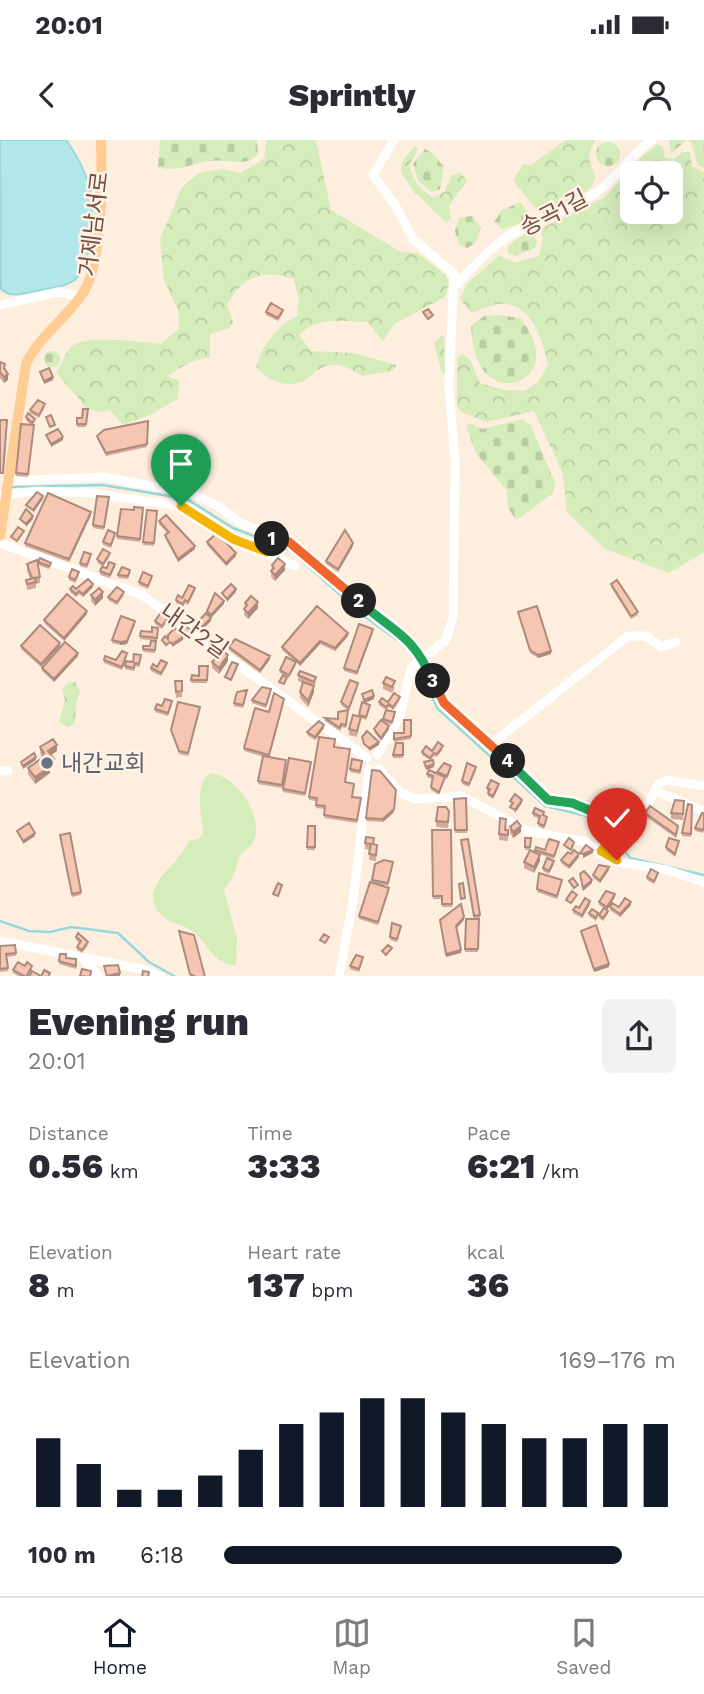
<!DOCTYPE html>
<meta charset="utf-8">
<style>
:root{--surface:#fff;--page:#f2f2f3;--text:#2b2b33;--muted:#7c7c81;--line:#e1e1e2;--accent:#111827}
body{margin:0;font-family:"Work Sans","Noto Sans KR",sans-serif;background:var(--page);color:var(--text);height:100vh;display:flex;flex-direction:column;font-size:26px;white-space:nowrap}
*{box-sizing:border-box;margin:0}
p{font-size:23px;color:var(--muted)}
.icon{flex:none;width:38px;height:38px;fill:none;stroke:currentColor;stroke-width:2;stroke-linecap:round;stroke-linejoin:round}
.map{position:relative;height:836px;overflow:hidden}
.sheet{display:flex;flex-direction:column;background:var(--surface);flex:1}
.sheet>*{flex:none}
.controls{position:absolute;left:620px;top:21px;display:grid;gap:14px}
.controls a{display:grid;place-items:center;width:63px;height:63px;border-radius:10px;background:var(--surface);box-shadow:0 7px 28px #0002;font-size:35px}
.pin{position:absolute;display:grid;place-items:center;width:60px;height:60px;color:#fff;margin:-72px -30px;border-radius:50% 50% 50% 0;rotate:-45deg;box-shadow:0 0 7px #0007}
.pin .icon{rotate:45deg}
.km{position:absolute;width:35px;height:35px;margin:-18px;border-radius:50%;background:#222;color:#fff;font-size:19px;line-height:35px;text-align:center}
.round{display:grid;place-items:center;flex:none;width:74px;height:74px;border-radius:10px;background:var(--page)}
.headline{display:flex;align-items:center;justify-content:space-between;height:119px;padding:0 28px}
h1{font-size:38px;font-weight:800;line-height:52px}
.stats{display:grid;grid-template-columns:repeat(3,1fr);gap:10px;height:119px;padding:7px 28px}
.stats div{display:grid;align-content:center}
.stats b{font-size:35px;font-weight:800}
.stats small{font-size:19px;font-weight:400}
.stats p{font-size:19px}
.chart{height:196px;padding:14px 28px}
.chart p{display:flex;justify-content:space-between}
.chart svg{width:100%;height:126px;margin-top:7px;stroke:var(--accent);stroke-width:6}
ul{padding:0 28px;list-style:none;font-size:23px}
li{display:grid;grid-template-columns:112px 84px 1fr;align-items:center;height:52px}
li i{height:18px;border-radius:9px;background:var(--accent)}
.status{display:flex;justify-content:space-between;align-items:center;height:49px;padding:0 35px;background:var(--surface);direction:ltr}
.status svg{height:19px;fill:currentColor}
header{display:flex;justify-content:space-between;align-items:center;height:91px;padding:0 28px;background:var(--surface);font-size:32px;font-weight:800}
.tab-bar{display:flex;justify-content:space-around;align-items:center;height:98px;border-top:2px solid var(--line);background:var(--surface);font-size:19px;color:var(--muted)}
.tab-bar a{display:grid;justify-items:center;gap:4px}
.tab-bar .current{color:var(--accent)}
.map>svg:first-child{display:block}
</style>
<div class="status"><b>20:01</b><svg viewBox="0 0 49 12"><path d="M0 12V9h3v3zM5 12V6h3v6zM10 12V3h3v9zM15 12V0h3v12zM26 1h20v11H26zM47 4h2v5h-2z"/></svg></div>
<header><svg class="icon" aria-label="back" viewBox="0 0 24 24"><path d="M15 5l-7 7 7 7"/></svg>Sprintly<svg class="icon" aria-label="person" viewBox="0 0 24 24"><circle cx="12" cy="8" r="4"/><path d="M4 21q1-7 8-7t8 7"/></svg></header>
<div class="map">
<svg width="704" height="837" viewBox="0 0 704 837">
<defs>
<pattern id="forest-crowns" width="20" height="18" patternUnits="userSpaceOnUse" patternTransform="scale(1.75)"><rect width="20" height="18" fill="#d5ecbb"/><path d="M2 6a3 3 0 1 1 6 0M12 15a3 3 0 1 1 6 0" fill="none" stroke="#bacca2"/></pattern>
<pattern id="cemetery-stones" width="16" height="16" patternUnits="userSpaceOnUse" patternTransform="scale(1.75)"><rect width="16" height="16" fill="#d5ecbb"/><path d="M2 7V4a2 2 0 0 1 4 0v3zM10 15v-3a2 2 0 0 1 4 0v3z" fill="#bacca2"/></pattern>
</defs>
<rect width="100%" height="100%" fill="#feeedd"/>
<path fill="#d5ecbb" d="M212 633C236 637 264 675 254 700 251 709 244 708 240 716 237 720 237 727 235 731 233 738 227 744 224 750L237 799 236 826C208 822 209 802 191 790 182 784 166 783 158 771 139 743 182 724 188 701L199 699 203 693C202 675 193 640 212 633Z"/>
<path fill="url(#forest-crowns)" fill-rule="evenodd" d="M266 0H316L331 70 401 112 417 113 446 135 449 143 445 157 394 184 383 201 367 182C346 181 315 176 299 195L311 211 352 213 397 225 393 231 362 236C350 229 340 222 326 226 318 228 311 237 303 241 286 249 266 240 256 226 263 204 276 187 297 176L299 162 294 139C264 128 241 137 227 165L233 182 229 188 210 194V217L190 222 167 236 179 241 178 259 148 276 123 285 110 270 98 272 84 267C77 252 65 247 57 232 61 225 65 213 71 207 84 194 142 202 160 204L179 189 178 170 164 140 160 99 182 47 199 33 222 29 240 33 264 19Z
M566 0H596C586 14 589 23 596 37L591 48 547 73H540L513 41 523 24 531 25Z
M657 4 663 7 665 18 674 19 683 12H690L692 27 704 32V412L669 433 605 409 567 372 563 334 534 271 487 282 461 272 457 266V218L462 214 470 220 480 243 504 250 525 251 538 242 548 224C542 200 532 160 498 164 490 165 480 170 471 173L460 159 467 144 499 115 515 123 539 116 543 99 540 91 542 88 605 57 634 24ZM632 33H670V72H632Z
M415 5 418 9 409 26C414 41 419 50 433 57L444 52 452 35 461 33 467 41 449 66 451 79 446 82 414 52 401 32 402 22Z
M442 195 444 199 445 233H442L434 203Z
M76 542 80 552C73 567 78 571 74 584L67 587 59 582 65 560 62 549 68 543Z"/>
<path fill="url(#cemetery-stones)" d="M160 0H257L258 14C244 29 228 18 211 21 192 23 177 33 158 27Z
M669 0H704V28L698 25 691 2 687 0 671 13Z
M596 14a12 12 0 1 1 24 0a12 12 0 1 1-24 0Z
M425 9 432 13 444 27 440 49 432 52 419 42 413 24Z
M520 62 531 77 523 83 502 89 494 82 501 71Z
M472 76 481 88 475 104 467 108 459 105 455 91 459 78Z
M532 93 537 101 535 108 516 116 508 113V106L525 94Z
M500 175 520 178C567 235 499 266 479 223 473 211 472 199 471 186L484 176Z
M44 219a8 8 0 1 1 16 0a8 8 0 1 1-16 0Z
M523 279 531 286 555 343 553 353 520 378 515 379 508 367 507 351 476 313 466 286 470 283 482 289Z"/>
<path fill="#b1e7e9" stroke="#96d8dc" stroke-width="2" d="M0 0H66C77 15 85 31 90 49 95 69 92 129 73 141 63 148 49 148 37 151 24 153 11 159 1 149Z"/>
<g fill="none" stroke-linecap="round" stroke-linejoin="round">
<path stroke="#96d8dc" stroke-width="2.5" d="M11 347 103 345 187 359 233 388 290 410 364 476 407 507 421 529 437 568 545 666 595 678 611 692
M615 697 630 718 704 735
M0 781 29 791 50 792 71 787 118 793 149 822 176 837"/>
<path stroke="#fff" stroke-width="9" d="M455 146C474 127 492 105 515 92 543 76 576 69 602 48 620 33 632 14 652 0
M0 165 58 152 81 156
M7 341 103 337 191 353 216 365 240 383 289 402 369 471 407 497 423 519 444 563 533 642 539 653 548 660 572 663 605 676 619 689
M0 355 37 351 91 353 181 366 233 399 295 426
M0 403 142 455 367 618
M493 608 494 602 628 496H646L661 507 676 502
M377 615 400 576 411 528 446 500 453 478 455 323 449 247 454 134 413 99 395 65 373 35 394 0
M379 629 401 653 415 659 461 656 528 691 585 702 620 722 667 730 704 742
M0 631H8
M655 651 704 671
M601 711 610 697 648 664 658 644 667 640 704 646
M0 801 146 830 161 837
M83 818 99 837
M339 837 353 760 369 629"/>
<path stroke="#ffcc94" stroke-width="10" d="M0 396 26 224C39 196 66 179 83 153 103 123 102 37 101 0"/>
</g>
<path fill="#d4aa9a" d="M266 172 283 173 278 181 266 175Z
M0 222 5 230 8 240 4 243 0 238Z
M45 267 39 278 30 273V270Z
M88 272 86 287H77V278H82Z
M26 277 35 282 32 285 34 288 28 337 16 336 21 284 31 285 26 280Z
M148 281 147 307 106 316 97 299V296Z
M109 360 104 390 93 388V385Z
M143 368 140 402 117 399 121 369 134 370Z
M147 370 157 371 154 406 143 405Z
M91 375 69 422 25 406V403Z
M159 381 195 409 178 422 165 398V395L167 393 159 384Z
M115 396 111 408 103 405V402Z
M207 402 236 416 226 426 207 405Z
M353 406 338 432 326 424V421Z
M110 416 103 427 97 422V419Z
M91 417 87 428 80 426V423Z
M38 422 51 426 49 429 38 425Z
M27 424 40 437V443L36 444V448L27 450 26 440 30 439 27 431Z
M272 425 285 430 275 441 271 437Z
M115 427 110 438 100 435V431L107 428Z
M130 433 128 439 118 438V435Z
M79 435 75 443 69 440V437Z
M152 439 148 449 139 445V442Z
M611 444 638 475 631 479 611 447Z
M93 447 83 457 79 454 76 457 70 452V449Z
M195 451 188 465 185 463 183 467 176 463V460Z
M91 455 103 458 95 466 91 461Z
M124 455 117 465 108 460V457Z
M245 463 258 468 248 479 244 475Z
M518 472 551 514 538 518 530 513Z
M87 474 64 501 44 483V480Z
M169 479 162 489 155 484V481Z
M135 484 127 504 120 505 112 503V500Z
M158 488 157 501 140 499 141 491 152 492Z
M181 491 194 495 190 500 181 494Z
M373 492 357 535 344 531V528Z
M348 496 335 511 320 504 300 526 282 510V507Z
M156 501 155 513 143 512V506H150Z
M21 506H60L41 527 21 509Z
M229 507 270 519 260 533 229 510Z
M78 516 54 542 42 531V528Z
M127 516 122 530 104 523V520H116Z
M141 518 139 527 135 526 134 531 125 529 126 521 133 522Z
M228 521 219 534 212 528V522Z
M296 525 289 538 280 533V530Z
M167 526 161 536 151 531V528Z
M208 526 207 543H191L192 535 199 536Z
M300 531 316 543 314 548V552L308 567 300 558V552L303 543 298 541V535Z
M175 541H182V557L176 558Z
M383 543 395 547 392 553 383 549Z
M358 546 349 571 341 565V562Z
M271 552 266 568 252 563V560Z
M247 553 243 568 234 566V563Z
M362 554 374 559 365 563 370 568 366 580 361 578 357 597 349 595V589L359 576 362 562 364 563Z
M400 560 393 570 389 567 387 570 395 575 392 585 384 582 389 589 381 601 374 592V589L383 582 386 570 379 565V562H388Z
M284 562 269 618 286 620 282 648 258 644 264 617 244 611V608L269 572Z
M172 564 168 576 155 572V569L162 566Z
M200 570 188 616 179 614 171 590Z
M348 570 346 588 341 587 340 591 325 581V578L338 579Z
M411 580V599L394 602V593H404Z
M324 588 315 600 307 595V592Z
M403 603V618H393V615Z
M40 607 57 611 51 615 54 625 50 628V633L35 644 28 634V628L42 618 40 613Z
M335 607 345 643 352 657 361 658 357 683 324 678 325 669 316 668 317 661 309 660V657Z
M443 609 437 617 434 616 431 620 434 627 426 630 424 622 430 620 422 615V612Z
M362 624 360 634 350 632V629Z
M311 625 305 656 283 652V649Z
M451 629 447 639 445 638 439 655 431 650 432 639 427 637V634H437V632Z
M372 630 394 672 383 682 366 681Z
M476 630 469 647 462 644V641Z
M499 647 493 659 488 656 489 652 487 651V648Z
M466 658 467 693H455L454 659Z
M692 665 691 697 682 696V693Z
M684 667 683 680 671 679V673Z
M533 673 544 675 547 680 544 689 538 686 539 679 533 676Z
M645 673 678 689 676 698 645 676Z
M704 673V690L703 693 695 691V688Z
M449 677 448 688 436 687V681Z
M308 686H315V710H307Z
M510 687 521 692 513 698 510 693Z
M432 690H451L452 767H442V759H433Z
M506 690H508V701L499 700V694Z
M60 695 81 752V755L72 757Z
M525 698H531L530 710 535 713V710H545L559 705 554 719 539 714 540 721 534 733 524 728V722L530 710H525Z
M365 703 374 704 377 711 376 721 369 720 370 710 365 709Z
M461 703 480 775V778L474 779H479L478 812H465L466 779H474Z
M679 704 675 717 666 710V707Z
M579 717 569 729 561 723V720Z
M554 724 549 734 543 731V728Z
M393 725 388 746 378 744 389 751 378 785 359 779V776L372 740Z
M609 730 600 743 593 738V735Z
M539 733 562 743 557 759 537 752Z
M658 736 654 744 647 740V737Z
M615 757 607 770 608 774 603 781 599 778V775L607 770 599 765V762Z
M590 764 582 778 573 773V770Z
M631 765 620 777 610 770V767H619Z
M589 773 598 776 596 781 589 776Z
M392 783 401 789 397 802 390 800Z
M179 791 205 837H190Z
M581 791 609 827 594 832 581 794Z
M76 797 88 805 82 813 77 810V807L79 803 76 800Z
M15 805 16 816 6 817 8 831 0 832V806Z
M60 814 66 818 76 819V829L59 824Z
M363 820 359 832 350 829V826Z
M32 829 28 837H20L13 833V830Z"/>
<path fill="#ac8b7d" d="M8 234V240L4 243V237Z
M53 237V240L44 244V241Z
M63 297V300L51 307V304Z
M43 356V359L33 373V370Z
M91 372V375L69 422V419Z
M33 376V379L26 387V384Z
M353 403V406L338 432V429Z
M195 406V409L178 422V419Z
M236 413V416L226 426V423Z
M285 424V430L275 441V435Z
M93 444V447L83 457V454Z
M236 449V452L227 462V459Z
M103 452V458L95 466V460Z
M224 461V464L211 478V475Z
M258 462V468L248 479V473Z
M87 471V474L64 501V498Z
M211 478V481L201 491V488Z
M135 481V484L127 504 120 505V502Z
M373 489V492L357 535V532Z
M348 493V496L335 511V508Z
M183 497V500L172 507V504Z
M320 501V504L300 526V523Z
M60 503V506L41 527V524Z
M551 511V514L538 518V515Z
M78 513V516L54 542V539Z
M228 515V521L219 534V528Z
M270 516V519L260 533V530Z
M314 546V552L308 567V561Z
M374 556V559L364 563V560Z
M284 559V562L269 618V615Z
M324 585V588L315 600V597Z
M389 586V589L381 601V598Z
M379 602V605L369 611V608Z
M57 605V611L48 617V611Z
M36 617V620L23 629V626Z
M54 619V625L50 628V633L35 644V637L47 624Z
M434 624V627L426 630V627Z
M396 650 394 672 383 682V679Z
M522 660V663L515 673V670Z
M521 686V692L513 698V692Z
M35 693V696L23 704V701Z
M593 710V713L583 718V714Z
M579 714V717L569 729V726Z
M540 715V721L534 733V727Z
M609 727V730L600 743V740Z
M592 740V743L583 751V748Z
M615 754V757L607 770V767Z
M590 761V764L582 778V775Z
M631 762V765L620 777V774Z
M464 777V780L456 789V786Z
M461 810V813L446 817V814Z
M609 824V827L594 832V829Z
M120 833V836L107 837V836Z"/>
<path fill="#f6c6b3" stroke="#ac8b7d" stroke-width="2" d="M271 163 283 170 278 178 266 172Z
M428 169 433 175 428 179 423 172Z
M0 222 5 224 4 228 8 234 4 237 0 232Z
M49 228 53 237 44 241 40 232Z
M38 260 45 264 39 275 30 270Z
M83 269H88L86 284H77V278H82Z
M28 273 35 279 32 283 26 277Z
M51 275 55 285 50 287 46 277Z
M0 280H7L3 333H0Z
M148 281 147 304 106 313 97 296 104 290Z
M21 284 34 285 28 334 16 333Z
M58 289 63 297 51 304 46 295Z
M37 352 43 356 33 370 26 365Z
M48 353 91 372 69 419 25 403Z
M97 356 109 357 104 387 93 385Z
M134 367 143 368 140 399 117 396 121 369 134 370Z
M26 369 33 376 26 384 20 379Z
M147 370 157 371 154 403 143 402Z
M166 375 195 406 178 419 165 395 169 392 159 381Z
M18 387 24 391 17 401 11 397Z
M108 390 115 393 111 405 103 402Z
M345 390 353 403 338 429 326 421Z
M217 393 236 413 226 423 207 402Z
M103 409 110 413 103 424 97 419Z
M84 412 91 414 87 425 80 423Z
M40 418 51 423 49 426 38 422Z
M278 418 285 424 275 435 271 431 274 428 272 425Z
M37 420 40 437 32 438 27 424Z
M109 422 115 424 110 435 100 431 102 427 107 428Z
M122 427 130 430 128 436 118 435Z
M72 429 79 432 75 440 69 437Z
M143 432 152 436 148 446 139 442Z
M35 438 36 442 27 444 26 440Z
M88 439 93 444 83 454 79 451 76 454 70 449 73 446 76 449Z
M617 440 638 472 631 476 611 444Z
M231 444 236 449 227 459 222 453Z
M189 445 195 448 188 462 185 460 183 464 176 460 178 455 182 458Z
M117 447 124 452 117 462 108 457Z
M99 448 103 452 95 460 91 455Z
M215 453 224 461 211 475 207 471Z
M67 454 87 471 64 498 44 480Z
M251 456 258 462 248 473 244 469 247 465 245 463Z
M317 466 348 493 335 508 320 501 300 523 282 507Z
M537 466 551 511 538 515 530 510 518 472Z
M162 471 169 476 162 486 155 481Z
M206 473 211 478 201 488 196 484Z
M121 476 135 481 127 501 120 502 112 500Z
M359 484 373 489 357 532 344 528Z
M40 485 60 503 41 524 21 506Z
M185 486 194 492 190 497 181 491Z
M152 487 158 488 157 498 140 496 141 491 152 492Z
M175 488 183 497 172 504 170 502 166 505 162 500 165 496 168 499V495Z
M235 499 270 516 260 530 229 507Z
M151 501H156L155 510 143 509V506H150Z
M65 502 78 513 54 539 42 528Z
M122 511 127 513 122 527 104 520 105 516 116 520Z
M223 511 228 515 219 528 212 522Z
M134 514 141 515 139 524 135 523 134 528 125 526 126 521 133 522Z
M286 517 296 522 289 535 280 530Z
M161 520 167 523 161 533 151 528 153 524 157 527Z
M232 522 238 524 231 540 225 537Z
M199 526H208L207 540H191L192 535 199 536Z
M300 531 316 537 314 542 298 535Z
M283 535 287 537 284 544 279 542Z
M386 537 395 541 392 547 383 543Z
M350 540 358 543 349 568 341 562Z
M175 541H182V551L176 552Z
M303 542 314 546 308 561 300 552Z
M262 547 271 549 266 565 252 560Z
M247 550 243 565 234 563 237 552Z
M372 550 374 556 364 560 362 554Z
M274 553 284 559 269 615 244 608 255 568 269 572Z
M394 553 400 557 393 567 389 564 386 567 379 562 382 558 388 562Z
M165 559 172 561 168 573 155 569 157 564 162 566Z
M178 562 200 567 188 613 179 611 171 590Z
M362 562 370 565 366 577 359 575Z
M348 570 346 585 341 584 340 588 325 578 338 579V572Z
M386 570 395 572 392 582 383 579Z
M353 575 361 577 357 591 349 589Z
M381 580 389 586 381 598 374 589Z
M404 580H411V596L394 599V593H404Z
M319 581 324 585 315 597 307 592Z
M367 591 379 602 369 608 364 604 362 597Z
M319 597 335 599 334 607 350 609 345 642 354 644 352 657 361 658 357 680 324 675 325 666 316 665 317 658 309 657Z
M53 599 57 605 48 611 54 619 47 624 50 627 35 637 28 628 42 618 44 613 40 607Z
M438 602 443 606 437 614 434 613 430 618 422 612 426 606 432 611Z
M396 603H403V615H393Z
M34 613 36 617 23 626 21 622Z
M263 616 286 620 282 645 258 641Z
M289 618 311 622 305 653 283 649Z
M352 619 362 621 360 631 350 629Z
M433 620 434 624 426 627 424 622Z
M444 623 451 626 447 636 437 632Z
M467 623 476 627 469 644 462 641Z
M372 630 380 631 396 650 394 669 383 679 366 678Z
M429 630 445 637 439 652 431 647 433 636 427 634Z
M491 640 499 644 493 656 488 653 490 649 487 648Z
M515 654 522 660 515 670 510 667 513 663 510 661Z
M466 658 467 690H455L454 659Z
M675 660 684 661 683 674 671 673Z
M688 664 692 665 691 694 682 693Z
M650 666 678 686 676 695 645 673Z
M438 667H446L449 671 448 682 436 681Z
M535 668 544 672 543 675 547 677 544 686 538 683 540 676 533 673Z
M702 673H704V687L703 690 695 688Z
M500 678 506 679 505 690H508V695L499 694Z
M517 681 521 686 513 692 510 687Z
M29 683 35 693 23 701 17 691Z
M308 686H315V707H307Z
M432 690H451L452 764H442V756H433Z
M70 693 81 752 72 754 60 695Z
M366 697 374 698 373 704 377 705 376 715 369 714 371 704 365 703Z
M525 698H531L530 707H525Z
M569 698 574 702 571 710 564 705Z
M669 698 679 701 675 714 666 707Z
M468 699 480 775 474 776 461 700Z
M549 699 559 702 554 716 535 710 536 707 545 710Z
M586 705 593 710 583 714 580 713Z
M530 710 540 715 534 727 524 722Z
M574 710 579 714 569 726 561 720 568 712 571 714Z
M547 718 554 721 549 731 543 728Z
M384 720 393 722 388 743 372 740 375 724Z
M599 725 609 727 600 740 593 735Z
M651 729 658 733 654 741 647 737Z
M584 731 592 740 583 748 580 734Z
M539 733 562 740 557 756 537 749Z
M573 738 578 745 574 748 569 741Z
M370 742 389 748 378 782 359 776Z
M278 743 282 745 278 756 273 754Z
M463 743 465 758 461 759 459 744Z
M572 751 577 755 571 763 566 760Z
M606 751 615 754 607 767 599 762Z
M585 758 590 761 582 775 573 770 576 766 579 768Z
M625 758 631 762 620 774 610 767 612 763 619 767Z
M461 764 464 777 456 786 461 810 446 814 440 780Z
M604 768 608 771 603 778 599 775Z
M592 769 598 773 596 778 589 773Z
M466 779H479L478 809H465Z
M392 783 401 786 397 799 390 797Z
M596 785 609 824 594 829 581 791Z
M179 791 194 795 205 837H196L190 834Z
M78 793 88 802 82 810 77 807 81 801 76 797Z
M324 794 329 797 325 803 320 800Z
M15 805 16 813 6 814 8 828 0 829V806Z
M388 805 392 808 386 815 382 811Z
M60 814H66V818L76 819V826L59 821Z
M356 815 363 817 359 829 350 826Z
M18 822 25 826 27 822 32 826 26 837 13 830Z
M118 825 120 833 107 836 104 826Z
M82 829 91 831 90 837 80 836Z
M44 830 50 833 48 837H41Z
M32 831 41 836 40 837H29Z
M143 831 149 832 148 837H142Z"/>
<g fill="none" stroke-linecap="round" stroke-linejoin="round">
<defs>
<path id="split-1" d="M181 366 233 399 267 412 272 399"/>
<path id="split-2" d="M272 399 274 396 289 402 359 461"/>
<path id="split-3" d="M359 461C394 493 412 493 433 541"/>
<path id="split-4" d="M433 541 444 563 508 621"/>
<path id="split-5" d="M508 621 548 660 572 663 601 675"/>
<path id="split-6" d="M601 675 619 689 601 711 617 720"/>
</defs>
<use href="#split-1" stroke="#fff" stroke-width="14"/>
<use href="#split-2" stroke="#fff" stroke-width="14"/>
<use href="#split-3" stroke="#fff" stroke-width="14"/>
<use href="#split-4" stroke="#fff" stroke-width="14"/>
<use href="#split-5" stroke="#fff" stroke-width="14"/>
<use href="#split-6" stroke="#fff" stroke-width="14"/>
<use href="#split-1" stroke="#f5b400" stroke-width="9"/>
<use href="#split-2" stroke="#f0652b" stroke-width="9"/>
<use href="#split-3" stroke="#22a559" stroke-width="9"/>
<use href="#split-4" stroke="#f0652b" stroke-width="9"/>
<use href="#split-5" stroke="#22a559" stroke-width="9"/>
<use href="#split-6" stroke="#f5b400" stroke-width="9"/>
</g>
<circle fill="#6b7280" stroke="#fff2e6" stroke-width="2.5" cx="47" cy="623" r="7"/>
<g text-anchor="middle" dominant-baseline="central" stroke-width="5" stroke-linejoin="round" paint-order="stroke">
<g font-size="23" fill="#765044" stroke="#fff2e6">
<text transform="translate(554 73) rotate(-27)">송곡1길</text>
<text transform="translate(94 84) rotate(-83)">거제남서로</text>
<text transform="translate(194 491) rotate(35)">내간2길</text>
</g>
<g font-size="23" fill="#5b616d" stroke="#fff2e6" text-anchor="start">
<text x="61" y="623">내간교회</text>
</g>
</g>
</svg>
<div class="controls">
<a><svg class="icon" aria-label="locate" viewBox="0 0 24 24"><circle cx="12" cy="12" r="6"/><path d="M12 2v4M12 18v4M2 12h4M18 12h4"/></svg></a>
</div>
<div class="pin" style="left:181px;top:366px;background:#1e9e55"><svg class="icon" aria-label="arrive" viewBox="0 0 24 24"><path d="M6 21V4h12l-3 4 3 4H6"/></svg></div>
<div class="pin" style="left:617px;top:720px;background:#d93025"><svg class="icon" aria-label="check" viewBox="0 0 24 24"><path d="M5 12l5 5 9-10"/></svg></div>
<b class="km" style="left:272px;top:399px">1</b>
<b class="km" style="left:359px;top:461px">2</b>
<b class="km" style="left:433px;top:541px">3</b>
<b class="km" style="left:508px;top:621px">4</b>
</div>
<section class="sheet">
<div class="headline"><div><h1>Evening run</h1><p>20:01</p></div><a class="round"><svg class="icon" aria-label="share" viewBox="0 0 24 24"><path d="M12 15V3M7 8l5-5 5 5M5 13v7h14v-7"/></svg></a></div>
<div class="stats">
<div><p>Distance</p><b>0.56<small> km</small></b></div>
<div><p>Time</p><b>3:33</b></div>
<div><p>Pace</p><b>6:21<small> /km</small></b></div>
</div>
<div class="stats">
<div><p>Elevation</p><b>8<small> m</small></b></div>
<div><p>Heart rate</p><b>137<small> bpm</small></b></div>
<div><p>kcal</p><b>36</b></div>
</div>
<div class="chart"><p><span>Elevation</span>169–176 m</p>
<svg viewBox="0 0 160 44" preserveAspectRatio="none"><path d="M5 44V20M15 44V29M25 44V38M35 44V38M45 44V33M55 44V24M65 44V15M75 44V11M85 44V6M95 44V6M105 44V11M115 44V15M125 44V20M135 44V20M145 44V15M155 44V15"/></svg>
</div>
<ul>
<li><b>100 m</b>6:18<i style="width:88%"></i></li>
</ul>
</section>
<nav class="tab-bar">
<a class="current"><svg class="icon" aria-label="home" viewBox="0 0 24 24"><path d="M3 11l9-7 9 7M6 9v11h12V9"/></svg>Home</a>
<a><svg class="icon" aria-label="map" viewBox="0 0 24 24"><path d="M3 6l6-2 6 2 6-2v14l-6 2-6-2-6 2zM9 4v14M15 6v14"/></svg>Map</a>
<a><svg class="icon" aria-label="saved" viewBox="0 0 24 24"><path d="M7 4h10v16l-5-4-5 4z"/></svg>Saved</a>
</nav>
